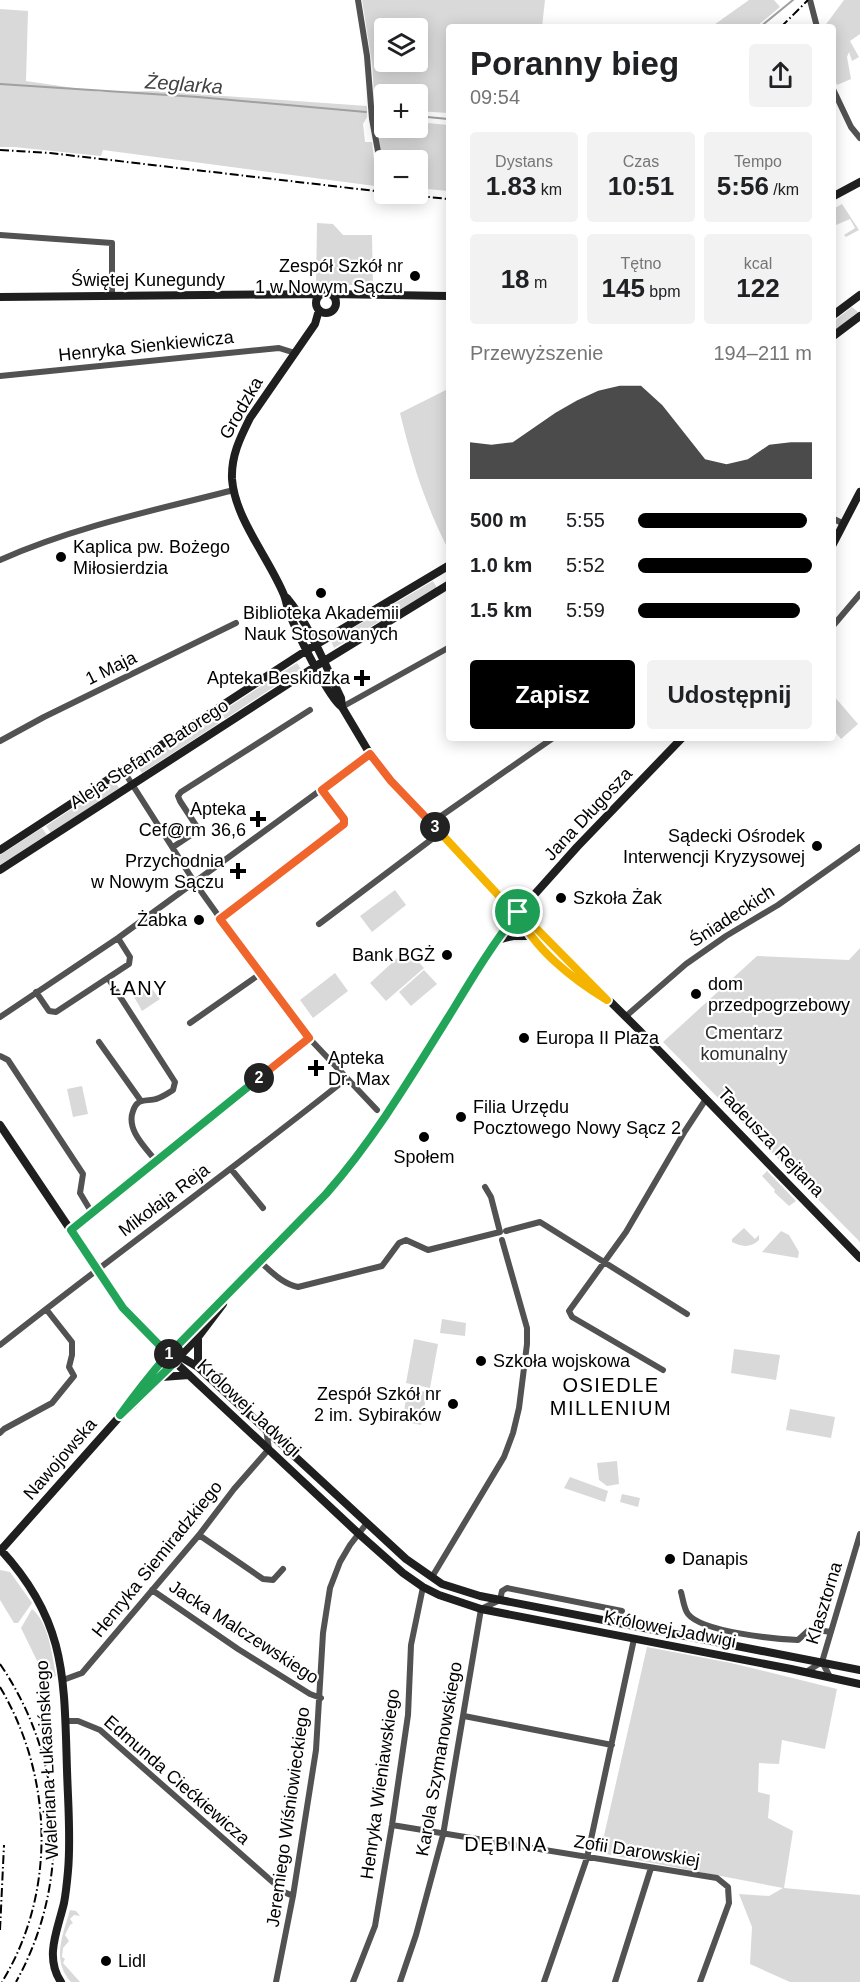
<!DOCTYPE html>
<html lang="pl">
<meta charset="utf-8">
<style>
:root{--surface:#fff;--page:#f2f2f2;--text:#202124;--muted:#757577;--accent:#000}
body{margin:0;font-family:Arial,sans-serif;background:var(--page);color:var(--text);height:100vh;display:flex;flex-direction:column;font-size:22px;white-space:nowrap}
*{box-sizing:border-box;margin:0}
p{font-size:20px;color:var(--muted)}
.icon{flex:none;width:33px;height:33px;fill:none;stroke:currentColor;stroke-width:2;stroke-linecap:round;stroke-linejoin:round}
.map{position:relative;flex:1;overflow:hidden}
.sheet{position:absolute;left:446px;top:24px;width:390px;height:717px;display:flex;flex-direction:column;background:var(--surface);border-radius:6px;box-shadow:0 3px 15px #0003}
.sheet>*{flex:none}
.fabs{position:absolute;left:374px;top:18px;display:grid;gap:12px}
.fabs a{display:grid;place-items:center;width:54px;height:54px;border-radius:6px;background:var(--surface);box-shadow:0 3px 15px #0003;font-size:30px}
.pin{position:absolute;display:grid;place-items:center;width:51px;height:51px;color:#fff;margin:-26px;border:3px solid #fff;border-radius:50%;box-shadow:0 2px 6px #0007}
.km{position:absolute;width:30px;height:30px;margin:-15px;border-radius:50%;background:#222;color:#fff;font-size:16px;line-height:30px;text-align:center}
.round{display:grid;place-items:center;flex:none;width:63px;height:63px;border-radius:6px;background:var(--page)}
.headline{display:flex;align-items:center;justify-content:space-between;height:102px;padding:0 24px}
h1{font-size:33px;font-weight:700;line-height:45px}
.figures{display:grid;grid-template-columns:repeat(3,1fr);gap:9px;height:102px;padding:6px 24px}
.figures div{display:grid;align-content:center;border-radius:6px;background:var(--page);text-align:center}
.figures b{font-size:26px;font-weight:700}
.figures small{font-size:16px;font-weight:400}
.figures p{font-size:16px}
.chart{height:168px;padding:12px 24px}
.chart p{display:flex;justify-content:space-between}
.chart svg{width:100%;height:108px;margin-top:6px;fill:var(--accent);opacity:.7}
.primary-button{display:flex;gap:12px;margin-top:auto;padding:12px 24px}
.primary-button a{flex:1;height:69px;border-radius:6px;background:var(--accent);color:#fff;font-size:24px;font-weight:700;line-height:69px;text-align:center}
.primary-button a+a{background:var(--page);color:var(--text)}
ul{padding:0 24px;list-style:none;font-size:20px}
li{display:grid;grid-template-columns:96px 72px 1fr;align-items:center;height:45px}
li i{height:15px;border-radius:8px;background:var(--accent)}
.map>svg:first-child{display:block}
</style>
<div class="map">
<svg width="860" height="1982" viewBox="0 0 860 1982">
<rect width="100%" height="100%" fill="#fff"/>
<path fill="#d9d9d9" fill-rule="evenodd" d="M362 0H545L542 27H448V113L417 111V94H384V108H375L372 63ZM417 28V62H384V28Z
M749 0H774L780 7 756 27H711Z
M844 0H860V34L850 41 859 57 852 61 849 52 847 57 851 79 837 85 833 76 832 27H824Z
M0 9 28 11 26 81 101 92 154 91 367 106V117L363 124 365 142H372L376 176 375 186 103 150 101 156 14 147H0Z
M378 122H384V128H417V122L448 125V191L417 188V160H384V177L376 124Z
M842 204 859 230 846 237 844 235 855 228 850 219 836 225 833 220V209Z
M317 223 333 224 343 235H372L373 285H316Z
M852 307 858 312 833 332V322Z
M448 389V546L447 547C425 504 411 459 400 413Z
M433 581 437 588 334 648 331 641Z
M297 663 301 669 225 719 221 712Z
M833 695 858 724 841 739 833 729Z
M218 714 222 721 142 773 137 766Z
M114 781 119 788 51 833 46 826Z
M42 828 47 835 0 865V855Z
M395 890 406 905 372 932 360 916Z
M860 948V1242L663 1042 757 956 849 960Z
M407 949 424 968 386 1001 370 983Z
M424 970 437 984 411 1006 399 992Z
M335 973 348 991 313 1018 300 1000Z
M148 984 160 999 142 1011 133 995Z
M82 1086 88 1114 73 1117 67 1089Z
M767 1171 796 1201 789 1206 774 1192 775 1190 762 1176Z
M744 1228 755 1239 759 1235V1240C751 1248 741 1247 732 1242V1239Z
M781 1231 789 1235 799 1252 798 1258 762 1252Z
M442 1319 466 1323 465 1336 440 1333Z
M414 1339 438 1344 430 1388 406 1383Z
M734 1349 780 1355 776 1380 731 1373Z
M408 1389 427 1392 421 1425 402 1421Z
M790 1409 835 1417 831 1438 786 1430Z
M617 1461 619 1484 607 1486 599 1480 597 1463Z
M570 1477 608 1491 605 1502 564 1488Z
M622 1494 640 1498 638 1507 620 1502Z
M0 1570 10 1572 32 1603 18 1623H14L0 1600Z
M32 1609C49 1623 52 1655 56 1676L51 1678 44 1675 21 1628Z
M647 1647 731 1663 837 1689 825 1749 782 1740 779 1764 759 1763 758 1792 770 1795 768 1818 793 1831 784 1888 860 1895V1982H790L750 1964 752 1927 739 1894 769 1896 783 1888 600 1853Z
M70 1910 76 1911 80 1916 74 1915 70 1919 73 1923 70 1925 65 1935 69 1941 63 1948 62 1957 65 1959 63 1963 80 1982H71C51 1960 63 1935 70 1910Z"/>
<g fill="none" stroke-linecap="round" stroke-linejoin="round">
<path stroke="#a0a0a0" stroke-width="2" d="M760 27 793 0
M0 84 198 97 366 112
M377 112 384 113
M417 116 448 119"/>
<path stroke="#525252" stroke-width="6" d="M358 0 367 56 372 119 379 157 380 187
M810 0 817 27
M832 87 851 127 860 138
M0 235 112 243V296
M0 376 279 348 295 353
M832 518 844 524
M0 560C74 527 155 510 234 490
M832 627 860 594
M342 707 448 648
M0 741 44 717 236 623
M123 770 195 883 260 974 309 1038 377 1110
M431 823 553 738
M173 847 197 831V827L180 801 178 796 181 792 310 710
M221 919 344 824V819L323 790
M319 924 440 833
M108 978 175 1082 173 1090C168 1093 163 1097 156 1099 151 1101 142 1099 138 1103 135 1105 134 1108 133 1111 126 1130 145 1147 156 1161
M36 992 49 1011 56 1012 129 964 130 957 118 938
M0 1017 118 938 370 754
M625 1017 686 964 726 936 778 905 860 847
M190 1023 260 974
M99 1042 141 1101
M0 1056 8 1060 83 1174 80 1193 92 1213
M231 1169 263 1208
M71 1230 309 1038
M506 1231 540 1222 687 1314
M259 1261C271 1271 282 1284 298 1287L382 1266 399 1243 406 1240 428 1250 500 1232 491 1197 485 1187
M0 1345C114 1255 232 1170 346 1079
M663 1370 572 1317 569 1311 626 1232 685 1131 706 1099
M266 1429 269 1449
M0 1433 4 1429 52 1403 74 1376 69 1367 72 1355V1342L46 1309
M199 1535 263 1579 273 1580 283 1569
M432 1577 504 1457 513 1433 519 1408 527 1344V1328L502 1240
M152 1590 238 1649 310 1694 321 1698
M681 1592C683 1599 684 1609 688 1614 702 1632 775 1639 798 1640L810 1629 831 1632
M500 1600 502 1591 507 1588 622 1611
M822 1662 830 1677
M806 1672 822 1662 860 1534
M63 1680 82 1673 199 1535 234 1489 269 1449
M464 1716 612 1745
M65 1721H78L100 1730 284 1892 293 1896
M392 1825 717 1878 728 1887 729 1903 700 1982
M276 1982 293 1896 316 1750 323 1633 330 1588 340 1562 350 1545 367 1523
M353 1982 375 1926 392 1825 408 1715 411 1645 423 1587
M400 1982 416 1935 443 1835 481 1609 500 1600
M544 1982 587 1858 634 1639
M615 1982 651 1868"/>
<path stroke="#1f1f1f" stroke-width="8" d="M832 197 860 182
M316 303a10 10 0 1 1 20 0a10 10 0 1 1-20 0Z
M331 294 448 296
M0 297 322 294
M319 310 315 324 250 418C240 438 231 456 232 479 235 519 269 558 284 595 286 600 287 607 289 612 295 629 329 699 342 707L370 754 391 781 500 897 531 923 639 1030 860 1258
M832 316 860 295
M832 337 860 316
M832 546 860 492
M287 598C311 627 325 665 341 698L342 707
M0 850 307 650 448 566
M0 870 316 666 448 585
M519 914C530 944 569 978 597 994
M497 940 513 936H531
M0 1125 123 1308 175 1362 359 1534 403 1573 423 1587 439 1595 481 1609 791 1669 860 1684
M169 1354 181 1357 198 1367 406 1559 442 1584 480 1596 860 1670
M198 1367V1337
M162 1377 189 1375
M132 1406 198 1337 223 1304
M0 1549C67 1621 64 1678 67 1770 68 1804 71 1838 68 1871 67 1882 66 1893 64 1903 58 1929 44 1957 61 1982
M0 1551 121 1415 141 1386 168 1354 326 1194 350 1166 389 1112 507 925 577 847 682 738"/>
<path stroke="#000" stroke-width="2" stroke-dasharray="9 3 1.5 3" stroke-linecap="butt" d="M781 27 808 0
M0 150 50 153 384 192
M400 194 448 199
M0 1664C65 1759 72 1881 16 1982
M0 1687C53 1776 57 1892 2 1982
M0 1930 4 1845"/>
</g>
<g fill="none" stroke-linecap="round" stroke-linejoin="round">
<defs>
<path id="split-1" d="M169 1354 326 1194C376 1137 414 1072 454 1008 474 975 494 942 518 912"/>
<path id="split-2" d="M169 1354H168C151 1374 135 1394 120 1415L175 1362 168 1354 123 1308 71 1230 259 1078"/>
<path id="split-3" d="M259 1078 309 1038 220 919 344 824V819L322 790 370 754 391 781 435 827"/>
<path id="split-4" d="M435 827 500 897 531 923 607 1000C575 981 532 948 518 912"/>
</defs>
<use href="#split-1" stroke="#fff" stroke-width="12"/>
<use href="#split-2" stroke="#fff" stroke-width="12"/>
<use href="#split-3" stroke="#fff" stroke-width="12"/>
<use href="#split-4" stroke="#fff" stroke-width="12"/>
<use href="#split-1" stroke="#22a559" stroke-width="8"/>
<use href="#split-2" stroke="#22a559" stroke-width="8"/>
<use href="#split-3" stroke="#f0652b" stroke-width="8"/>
<use href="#split-4" stroke="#f5b400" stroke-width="8"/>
</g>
<g fill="#000" stroke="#fff" stroke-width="2">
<circle cx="415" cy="276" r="6"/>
<circle cx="61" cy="557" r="6"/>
<circle cx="321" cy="593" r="6"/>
<path d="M359 669h6v6h6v6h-6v6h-6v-6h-6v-6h6z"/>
<path d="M255 810h6v6h6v6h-6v6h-6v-6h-6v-6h6z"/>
<circle cx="817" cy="846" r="6"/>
<path d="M235 862h6v6h6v6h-6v6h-6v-6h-6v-6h6z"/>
<circle cx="561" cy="898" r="6"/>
<circle cx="199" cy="920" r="6"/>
<circle cx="447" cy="955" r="6"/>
<circle cx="696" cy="994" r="6"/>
<circle cx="524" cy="1038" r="6"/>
<path d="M313 1059h6v6h6v6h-6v6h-6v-6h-6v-6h6z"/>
<circle cx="461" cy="1117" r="6"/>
<circle cx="424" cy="1137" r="6"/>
<circle cx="481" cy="1361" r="6"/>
<circle cx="453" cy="1404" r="6"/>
<circle cx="670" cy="1559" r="6"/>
<circle cx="106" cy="1961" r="6"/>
</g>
<g text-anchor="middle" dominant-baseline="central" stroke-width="4.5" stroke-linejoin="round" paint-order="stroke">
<g font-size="18" fill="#000" stroke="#fff" text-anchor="start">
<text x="403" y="266" text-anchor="end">Zespół Szkół nr<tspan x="403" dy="21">1 w Nowym Sączu</tspan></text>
<text x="73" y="547">Kaplica pw. Bożego<tspan x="73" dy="21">Miłosierdzia</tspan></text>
<text x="321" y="613" text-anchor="middle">Biblioteka Akademii<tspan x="321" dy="21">Nauk Stosowanych</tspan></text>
<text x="350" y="678" text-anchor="end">Apteka Beskidzka</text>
<text x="246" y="809" text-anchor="end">Apteka<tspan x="246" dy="21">Cef@rm 36,6</tspan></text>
<text x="805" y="836" text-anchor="end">Sądecki Ośrodek<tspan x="805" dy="21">Interwencji Kryzysowej</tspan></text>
<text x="224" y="861" text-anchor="end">Przychodnia<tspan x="224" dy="21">w Nowym Sączu</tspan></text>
<text x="573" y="898">Szkoła Żak</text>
<text x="187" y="920" text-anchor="end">Żabka</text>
<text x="435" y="955" text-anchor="end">Bank BGŻ</text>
<text x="708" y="984">dom<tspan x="708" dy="21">przedpogrzebowy</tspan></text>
<text x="536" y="1038">Europa II Plaza</text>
<text x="328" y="1058">Apteka<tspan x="328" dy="21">Dr. Max</tspan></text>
<text x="473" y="1107">Filia Urzędu<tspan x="473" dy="21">Pocztowego Nowy Sącz 2</tspan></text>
<text x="424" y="1157" text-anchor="middle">Społem</text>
<text x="493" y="1361">Szkoła wojskowa</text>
<text x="441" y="1394" text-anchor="end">Zespół Szkół nr<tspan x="441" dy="21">2 im. Sybiraków</tspan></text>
<text x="682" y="1559">Danapis</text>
<text x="118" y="1961">Lidl</text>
</g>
<g font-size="18" fill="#000" stroke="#fff">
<text x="148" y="280">Świętej Kunegundy</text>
<text transform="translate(146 346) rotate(-6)">Henryka Sienkiewicza</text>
<text transform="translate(241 408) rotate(-60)">Grodzka</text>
<text transform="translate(111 668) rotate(-26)">1 Maja</text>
<text transform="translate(149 754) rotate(-33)">Aleja Stefana Batorego</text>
<text transform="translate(588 814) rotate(-47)">Jana Długosza</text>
<text transform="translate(732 916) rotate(-33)">Śniadeckich</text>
<text transform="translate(771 1142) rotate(46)">Tadeusza Rejtana</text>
<text transform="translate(164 1200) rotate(-37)">Mikołaja Reja</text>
<text transform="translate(249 1408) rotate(43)">Królowej Jadwigi</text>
<text transform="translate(60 1459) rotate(-49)">Nawojowska</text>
<text transform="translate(157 1559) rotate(-51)">Henryka Siemiradzkiego</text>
<text transform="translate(824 1603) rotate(-73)">Klasztorna</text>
<text transform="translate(670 1629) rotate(11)">Królowej Jadwigi</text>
<text transform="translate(244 1632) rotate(33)">Jacka Malczewskiego</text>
<text transform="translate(439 1759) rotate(-80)">Karola Szymanowskiego</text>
<text transform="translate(47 1760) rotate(-93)">Waleriana Łukasińskiego</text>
<text transform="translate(177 1780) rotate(41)">Edmunda Ciećkiewicza</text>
<text transform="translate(380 1784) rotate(-82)">Henryka Wieniawskiego</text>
<text transform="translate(288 1817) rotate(-82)">Jeremiego Wiśniowieckiego</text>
<text transform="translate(637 1851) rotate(9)">Zofii Darowskiej</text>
</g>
<g font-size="18" fill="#303030" stroke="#fff">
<text x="744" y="1033">Cmentarz<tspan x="744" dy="21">komunalny</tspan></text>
</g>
<g font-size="20" font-style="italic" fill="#414141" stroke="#fff">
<text transform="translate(184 84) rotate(4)">Żeglarka</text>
</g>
<g font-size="20" letter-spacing="1.5" fill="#000" stroke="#fff">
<text x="139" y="988">ŁANY</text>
<text x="611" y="1385">OSIEDLE<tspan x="611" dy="23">MILLENIUM</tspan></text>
<text x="506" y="1844">DĘBINA</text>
</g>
</g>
</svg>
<div class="fabs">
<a><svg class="icon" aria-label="layers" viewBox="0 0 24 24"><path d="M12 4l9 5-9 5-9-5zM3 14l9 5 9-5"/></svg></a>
<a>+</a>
<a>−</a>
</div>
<div class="pin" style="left:518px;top:912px;background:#1e9e55"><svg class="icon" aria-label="arrive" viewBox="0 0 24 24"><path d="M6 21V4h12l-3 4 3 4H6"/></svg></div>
<b class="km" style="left:169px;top:1354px">1</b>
<b class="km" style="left:259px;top:1078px">2</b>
<b class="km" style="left:435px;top:827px">3</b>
<section class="sheet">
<div class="headline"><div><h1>Poranny bieg</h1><p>09:54</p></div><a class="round"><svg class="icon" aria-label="share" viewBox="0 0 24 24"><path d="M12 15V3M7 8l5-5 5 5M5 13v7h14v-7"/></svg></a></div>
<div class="figures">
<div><p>Dystans</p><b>1.83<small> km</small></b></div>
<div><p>Czas</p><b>10:51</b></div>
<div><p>Tempo</p><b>5:56<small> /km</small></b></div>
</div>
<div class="figures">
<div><b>18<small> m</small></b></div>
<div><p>Tętno</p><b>145<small> bpm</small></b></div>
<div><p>kcal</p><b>122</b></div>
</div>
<div class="chart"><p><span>Przewyższenie</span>194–211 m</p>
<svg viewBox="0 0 160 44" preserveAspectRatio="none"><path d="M0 44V29L10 30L20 29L30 23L40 17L50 12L60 8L70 6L80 6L90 14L100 25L110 36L120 38L130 36L140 30L150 29L160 29V44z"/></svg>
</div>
<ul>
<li><b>500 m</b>5:55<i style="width:97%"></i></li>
<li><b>1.0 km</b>5:52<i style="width:100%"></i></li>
<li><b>1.5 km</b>5:59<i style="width:93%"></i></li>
</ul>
<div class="primary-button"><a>Zapisz</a><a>Udostępnij</a></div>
</section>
</div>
